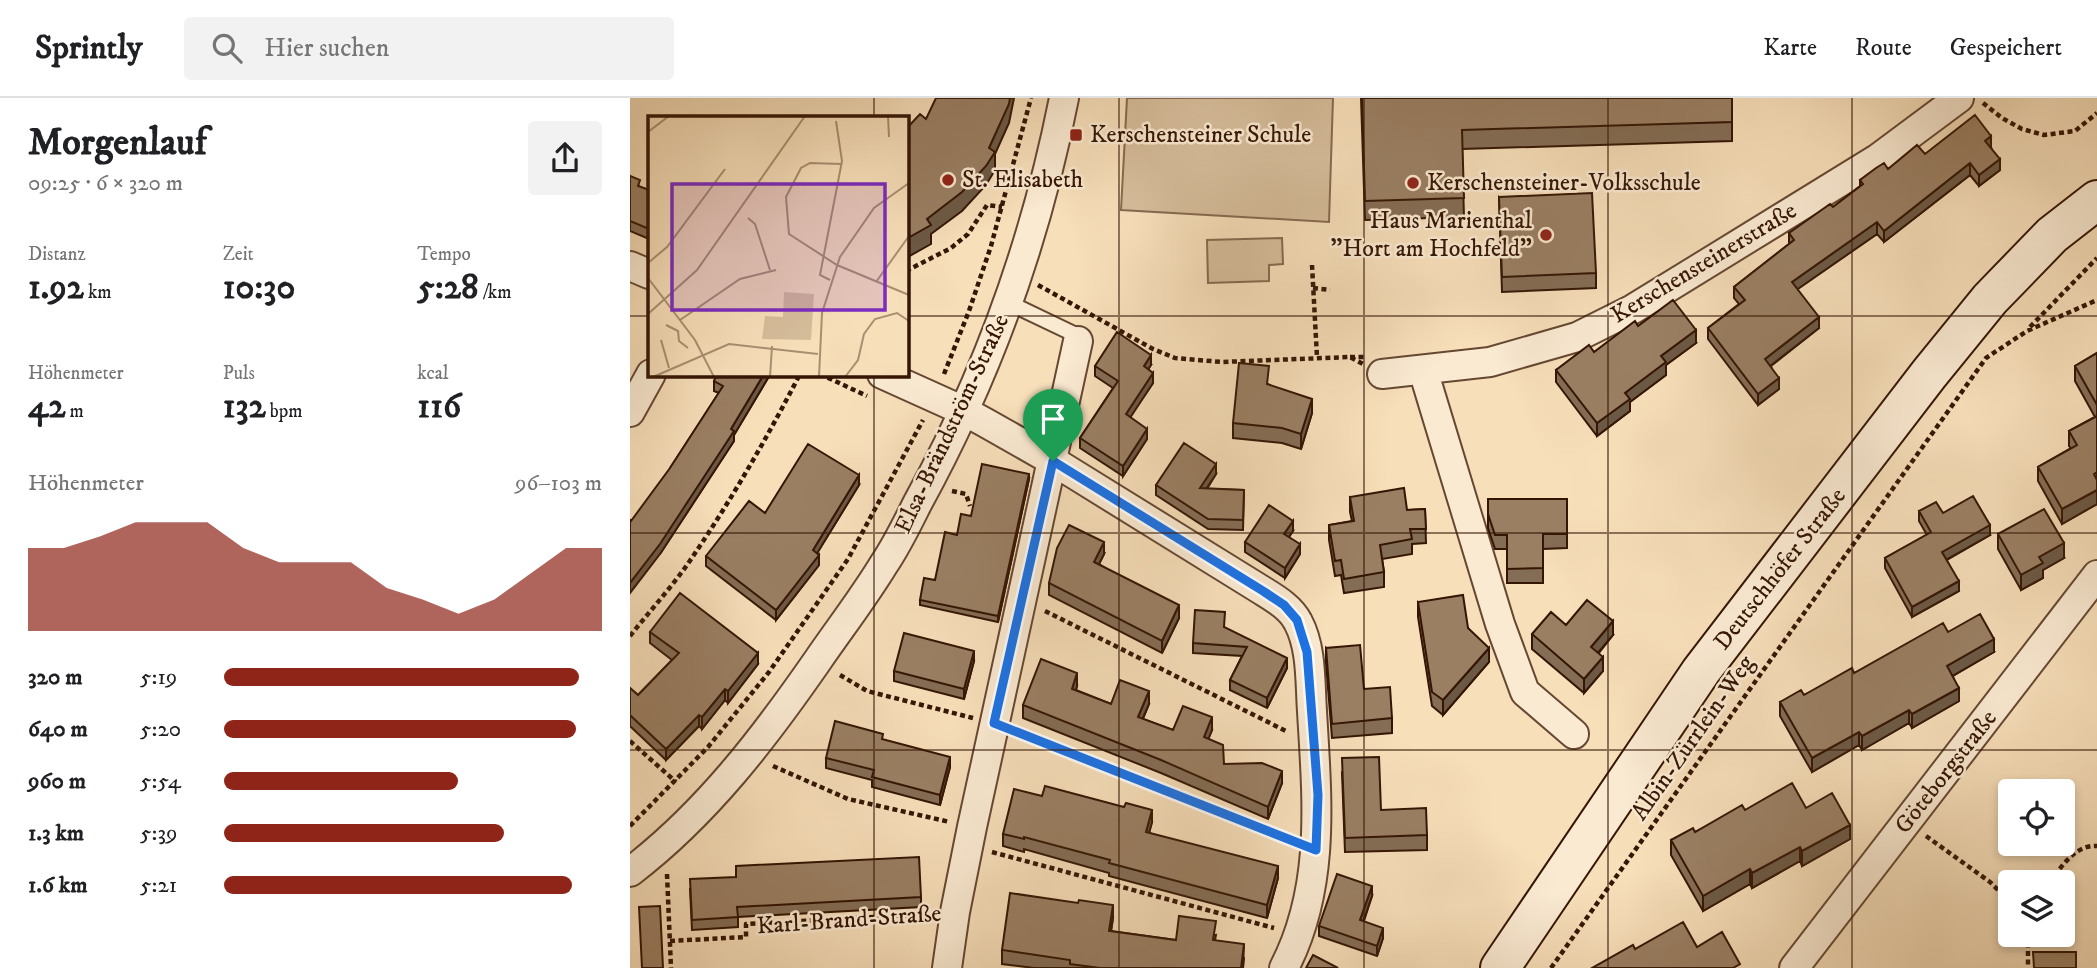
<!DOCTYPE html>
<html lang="de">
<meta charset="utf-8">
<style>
:root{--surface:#fff;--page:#f2f2f2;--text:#202124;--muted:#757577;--line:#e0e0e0;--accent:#8f2418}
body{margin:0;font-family:"IM FELL DW Pica",serif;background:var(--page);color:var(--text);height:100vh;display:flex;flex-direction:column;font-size:26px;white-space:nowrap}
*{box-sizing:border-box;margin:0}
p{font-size:23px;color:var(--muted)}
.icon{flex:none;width:38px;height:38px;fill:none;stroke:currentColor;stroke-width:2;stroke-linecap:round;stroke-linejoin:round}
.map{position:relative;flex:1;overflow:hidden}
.side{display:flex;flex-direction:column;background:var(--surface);width:630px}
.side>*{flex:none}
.buttons{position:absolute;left:1368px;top:681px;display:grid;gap:14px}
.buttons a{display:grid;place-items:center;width:77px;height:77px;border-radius:7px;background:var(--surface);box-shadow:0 4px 10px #0003;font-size:35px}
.pin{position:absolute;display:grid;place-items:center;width:60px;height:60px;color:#fff;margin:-72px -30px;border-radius:50% 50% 50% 0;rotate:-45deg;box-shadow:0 0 7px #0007}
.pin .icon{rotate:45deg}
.round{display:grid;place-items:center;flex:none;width:74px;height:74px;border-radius:7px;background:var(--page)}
.overview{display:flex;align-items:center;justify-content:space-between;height:119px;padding:0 28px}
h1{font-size:38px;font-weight:700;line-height:52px}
.figures{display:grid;grid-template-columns:repeat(3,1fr);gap:10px;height:119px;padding:7px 28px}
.figures div{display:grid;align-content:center}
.figures b{font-size:35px;font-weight:700}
.figures small{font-size:19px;font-weight:400}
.figures p{font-size:19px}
.chart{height:196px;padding:14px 28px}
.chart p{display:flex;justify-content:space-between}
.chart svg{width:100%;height:126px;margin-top:7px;fill:var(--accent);opacity:.7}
ul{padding:0 28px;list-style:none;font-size:23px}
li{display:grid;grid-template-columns:112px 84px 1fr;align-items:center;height:52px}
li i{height:18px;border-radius:9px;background:var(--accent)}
header{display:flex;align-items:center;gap:42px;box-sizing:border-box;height:98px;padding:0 35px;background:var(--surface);border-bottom:2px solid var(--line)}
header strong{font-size:33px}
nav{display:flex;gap:38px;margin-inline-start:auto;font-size:24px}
.search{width:490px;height:63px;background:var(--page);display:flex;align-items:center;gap:18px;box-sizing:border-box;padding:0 24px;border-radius:7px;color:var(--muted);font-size:26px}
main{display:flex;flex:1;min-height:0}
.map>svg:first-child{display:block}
</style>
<header>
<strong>Sprintly</strong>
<div class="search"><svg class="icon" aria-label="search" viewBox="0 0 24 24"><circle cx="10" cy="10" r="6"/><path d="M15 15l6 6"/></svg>Hier suchen</div>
<nav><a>Karte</a><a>Route</a><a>Gespeichert</a></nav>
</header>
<main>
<section class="side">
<div class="overview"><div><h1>Morgenlauf</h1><p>09:25 · 6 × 320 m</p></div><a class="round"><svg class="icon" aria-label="share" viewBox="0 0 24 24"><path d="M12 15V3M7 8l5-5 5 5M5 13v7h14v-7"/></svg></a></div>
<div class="figures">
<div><p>Distanz</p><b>1.92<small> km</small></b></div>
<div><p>Zeit</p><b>10:30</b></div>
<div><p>Tempo</p><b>5:28<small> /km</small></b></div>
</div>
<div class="figures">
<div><p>Höhenmeter</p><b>42<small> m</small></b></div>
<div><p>Puls</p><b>132<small> bpm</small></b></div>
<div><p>kcal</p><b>116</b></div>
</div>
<div class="chart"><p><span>Höhenmeter</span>96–103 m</p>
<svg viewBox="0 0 160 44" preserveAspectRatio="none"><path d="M0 44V15L10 15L20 11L30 6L40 6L50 6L60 15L70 20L80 20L90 20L100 29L110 33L120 38L130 33L140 24L150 15L160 15V44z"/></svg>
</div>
<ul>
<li><b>320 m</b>5:19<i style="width:94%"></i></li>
<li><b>640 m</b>5:20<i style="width:93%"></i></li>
<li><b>960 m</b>5:54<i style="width:62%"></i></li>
<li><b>1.3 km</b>5:39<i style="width:74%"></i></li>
<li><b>1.6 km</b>5:21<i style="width:92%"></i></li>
</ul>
</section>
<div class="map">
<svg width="1467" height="870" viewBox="0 0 1467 870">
<rect width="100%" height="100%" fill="#f7dfba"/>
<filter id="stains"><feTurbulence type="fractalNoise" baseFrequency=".00286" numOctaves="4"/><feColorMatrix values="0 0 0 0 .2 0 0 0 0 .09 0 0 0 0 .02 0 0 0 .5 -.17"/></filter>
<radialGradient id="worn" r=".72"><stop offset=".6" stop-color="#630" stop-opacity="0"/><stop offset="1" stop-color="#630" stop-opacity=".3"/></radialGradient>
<path fill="#d6bd9b" stroke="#866a50" stroke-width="2" d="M497 0H703L699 124 491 112Z
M652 140 653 166 639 167V183L578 185 577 142Z"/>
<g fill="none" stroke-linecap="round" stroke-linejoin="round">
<defs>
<path id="service" d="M379 205 444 236 448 243"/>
<path id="minor" d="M0 168 19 176
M793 272 870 526 895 594 944 636
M252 276 334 313 356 325 423 363 633 493C646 501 661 510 668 524 682 550 680 585 682 613 687 701 696 789 654 870
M752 276 860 264 947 239 1003 211 1247 61 1329 0
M0 314 21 276
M0 774C76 716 134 640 188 562 210 530 234 499 254 466 267 447 277 426 287 406 357 279 406 142 434 0
M317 870 325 814 342 729 448 243
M1164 870 1467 477"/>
<path id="secondary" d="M870 870 1071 573 1299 276 1360 201 1422 137 1467 102"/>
</defs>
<use href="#service" stroke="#664832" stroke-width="18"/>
<use href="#minor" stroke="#664832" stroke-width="32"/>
<use href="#secondary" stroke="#351605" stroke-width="42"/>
<path stroke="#351605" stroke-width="4.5" stroke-dasharray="5 3.5" stroke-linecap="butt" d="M1353 5 1372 20 1392 31 1414 37 1445 33 1467 15
M682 167 687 259
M276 173 321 150 338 136 357 107 372 109
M408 187 523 251 545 260 592 264 720 259 733 266
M683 190 700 192
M1400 229 1467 160
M720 259H736
M190 276 237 298
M314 276 339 213 361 148 401 0
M322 393 336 396 340 408
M415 513 658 634
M0 538C19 514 40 491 57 467 99 406 136 342 170 276
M210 577 237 593 343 620
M388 635 663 743
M0 643 46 684
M143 668 218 701 320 724
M0 728 78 649 139 574 218 461 293 322
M1296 738 1360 784 1381 805
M362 754 644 830
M37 776 41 870
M1419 784C1433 768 1444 747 1467 748
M1398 836V870
M40 843 116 839V826L299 816
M921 870 1356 260 1397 233 1467 202"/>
<use href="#service" stroke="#faead2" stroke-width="14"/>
<use href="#minor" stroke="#faead2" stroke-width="28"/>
<use href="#secondary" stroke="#faead2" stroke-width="38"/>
</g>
<path fill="#846d55" stroke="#351605" stroke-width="2" d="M731 0H1102V43L832 51 834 119 735 122Z
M1361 49 1370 72 1349 88 1340 77 1254 144 1247 136 1167 191 1189 230 1141 268 1149 291 1128 307 1078 241V230L1109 206 1104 200V189L1159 146V135L1203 109 1230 88V82L1295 56Z
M0 78 10 89 19 92V141L0 133Z
M869 99 966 175V190L872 194Z
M1008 228 1066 245 1036 267V277L1000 304V313L967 338 926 284V272L964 254Z
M1467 255V406L1432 426 1408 383V369L1441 350 1439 348V333L1465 319 1445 283V268Z
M521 267 518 271 523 285 500 319 517 341 493 378 450 350V340L483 290 465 278V268Z
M138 276V280L104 337V343L30 456 40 370 89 295 84 293V283Z
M638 286 682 315 671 351 652 345 603 340V325Z
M586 376 577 391 614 392 613 432 578 431 526 397V387Z
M399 381 368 524 290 507V502L305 482 327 437 341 418Z
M229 387 187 455 189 467 146 522 76 468V458L135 415Z
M720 399 777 412 795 411 796 445 782 446V456L752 461 754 474V489L714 495 711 477 705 478 699 442V427L722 423 720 414Z
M858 401H937V450L913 451V485H877V451H865L858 430Z
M1289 413 1313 415 1360 437 1317 462 1329 493 1282 519 1255 470V460L1297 437 1289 423Z
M663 433 659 439 670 456 655 480 615 454V444Z
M1368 436 1434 460 1413 472V480L1391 492 1368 451Z
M474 456 469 466 549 520 532 555 419 497V485Z
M788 504 838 530 859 564 813 617 802 608 788 519Z
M594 529 657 570 637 610 600 592V582L612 558 563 555V545Z
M20 534 128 566 98 605 95 602 72 631 69 628 36 662 0 628V590L8 597 42 562 20 545Z
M1318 534 1364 554 1323 578 1329 603 1282 630 1279 625 1232 652 1229 647 1182 674 1150 618V604L1174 597Z
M902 536 983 537 969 555 973 573 954 595 902 551Z
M696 550 762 620V635L702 640 696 565Z
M344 563 334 601 264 583V573Z
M447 588 446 592 481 606H519L513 621 543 632H582L578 641 594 666 652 685 638 721 531 675 393 620V607Z
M253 642 320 669 310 707 242 689V682L196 670V660Z
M712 675 751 712 797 737V752L715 754Z
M1176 710 1220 741 1172 768 1170 763 1122 790 1120 786 1073 813 1041 757V742L1065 734 1115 712Z
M522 724 519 735 648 780 637 820 479 778V775L394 751V754L373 748V736Z
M60 791 291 799V809L108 819V829L62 832Z
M742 798 734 823 753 840 747 858 689 838V828Z
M483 820 481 833 546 842 586 837 585 842 614 860 613 870H404L372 866V852Z"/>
<path fill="#6c5945" stroke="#351605" stroke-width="2" d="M380 0H384L379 25 365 56V72L356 87 332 113 301 136V146L276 160V141L297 121 359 50Z
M1361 38V49L1355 54V43Z
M1370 61V72L1349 88V77Z
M1340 65V77L1254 144V133Z
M1247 124V136L1162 195V184Z
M1189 219V230L1135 272V261Z
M1066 232V245L1036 267V277L1000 304V313L967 338V325L1031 258Z
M521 257V267L514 278V268Z
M523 275V285L496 326V316Z
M134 276H138V280L104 337V343L30 456 0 495V485L101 331Z
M1149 280V291L1128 307V296Z
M682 301V315L671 351V336Z
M517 331V341L493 378V368Z
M586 366V376L570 400V390Z
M399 376V381L368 524V518Z
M229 377V387L183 462V452Z
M1467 392V406L1432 426V411Z
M663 423V433L654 446V436Z
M1360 427V437L1312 464V454Z
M474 444V456L464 476V464Z
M1434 445V460L1413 472V480L1391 492V477L1409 459Z
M670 446V456L655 480V470Z
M189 457V467L146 522V512Z
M1329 483V493L1282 519V509Z
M549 507V520L532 555V543Z
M983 523V537L961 563V549Z
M1364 541V554L1317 581V568Z
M859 550V564L813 617V602Z
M344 553V563L334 601V591Z
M128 555V566L98 605V593Z
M973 559V573L954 595V581Z
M657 560V570L637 610V600Z
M447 575V588L442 603V591Z
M1329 590V603L1282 630V616Z
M95 591V602L72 631V619Z
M519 593V606L508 631V619Z
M1279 612V625L1232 652V638Z
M69 617V628L36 662V651Z
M582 619V632L574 652V639Z
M1229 634V647L1182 674V660Z
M320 659V669L310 707V697Z
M652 673V685L638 721V709Z
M522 712V724L516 746V734Z
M1220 727V741L1172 768V753Z
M1170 749V763L1122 790V775Z
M648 768V780L637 820V807Z
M1120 771V786L1073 813V798Z
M742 788V798L730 832V822Z
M483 807V820L479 846V833Z
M753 830V840L747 858V848Z
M614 846 613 870H611Z"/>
<path fill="#9a7f63" stroke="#351605" stroke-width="2" d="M306 0H380L379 6 359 50 365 54 356 68 332 94 297 121 301 127 276 141V53L278 52 276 50V31L290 16 296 21Z
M732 0H1102V24L832 32 834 100 735 103Z
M1345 17 1361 38 1355 43 1370 61 1349 77 1340 65 1254 133 1247 124 1162 184 1189 219 1135 261 1149 280 1128 296 1078 230 1115 202 1104 189 1164 142 1159 135 1200 106 1203 109 1233 86 1230 82 1246 70 1254 65 1258 71 1287 47 1295 56Z
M0 78 10 82 8 88 19 92V131L0 123Z
M962 95 966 175 872 179 869 99Z
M1043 202 1066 232 1031 258 1036 264 995 295 1000 301 967 325 926 272 959 247 964 254 1005 223 1008 228Z
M487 234 521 257 514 268 523 275 496 316 517 331 493 368 450 340 488 283 465 268Z
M1467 255V307L1445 268Z
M609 265 639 268 637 286 682 301 671 336 652 330 603 325Z
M87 276H134L101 331 104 333 30 446 0 485V422L1 423 40 370 93 288 84 283Z
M1467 318V374L1464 376 1467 382V392L1432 411 1408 369 1447 347 1439 333Z
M554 345 586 366 570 390 614 392 613 422 578 421 526 387Z
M178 346 229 377 183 452 189 457 146 512 76 458 119 403 135 415Z
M352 366 399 376 368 518 290 502 294 480 305 482 315 434 327 437 331 416 341 418Z
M774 390 777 412 795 411 796 431H780L782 441 750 447 754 474 714 481 711 462 705 463 699 427 724 423 720 399Z
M1343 398 1360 427 1312 454 1329 483 1282 509 1255 460 1301 434 1289 413 1306 404 1313 415Z
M858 401H937V436H913V470L877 471V437H865L858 416Z
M639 407 663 423 654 436 670 446 655 470 615 444Z
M1414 411 1434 445 1409 459 1413 465 1391 477 1368 436Z
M439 427 474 444 464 464 549 507 532 543 419 485 427 450Z
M50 495 128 555 98 593 95 591 72 619 69 617 36 651 0 617V590L8 597 49 555 20 534Z
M833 497 838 530 859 550 813 602 802 594 788 504Z
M957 502 983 523 961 549 973 559 954 581 902 536 921 514 936 527Z
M565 512 595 514 594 529 657 560 637 600 600 582 617 549 563 545Z
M1350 516 1364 541 1317 568 1329 590 1282 616 1279 612 1232 638 1229 634 1182 660 1150 604 1171 592 1174 597 1222 570 1224 575 1313 525 1318 534Z
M274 535 344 553 334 591 264 573Z
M730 547 734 591 760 589 762 620 702 626 696 550Z
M411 561 447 575 442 591 481 606 490 582 519 593 508 619 543 632 553 608 582 619 574 639 593 647 594 666 632 665 652 673 638 709 531 662 393 607Z
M205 623 253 636 252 641 320 659 310 697 242 679 244 672 196 660Z
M749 659 751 712 796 710 797 737 715 740 712 660Z
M1162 685 1176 710 1202 695 1220 727 1172 753 1170 749 1122 775 1120 771 1073 798 1041 742 1063 730 1065 734 1112 707 1115 712Z
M415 688 494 709 496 705 522 712 516 734 648 768 637 807 479 765 480 762 394 739V741L373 736 384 691 412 698Z
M289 759 291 799 107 809 108 819 62 822 60 781 106 779V768Z
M707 776 742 788 730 822 753 830 747 848 689 828Z
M380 795 448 805 449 802 483 807 479 833 546 842 549 818 586 823 583 842 614 846 611 870H470L440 866V862L372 852Z
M30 808 33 870H12L9 809Z
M1053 824 1067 849 1092 834 1110 866 1103 870H962L1003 847 1005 851Z
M1403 854H1446V870H1404Z
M683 857 708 870H676Z"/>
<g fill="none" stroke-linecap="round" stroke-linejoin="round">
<defs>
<path id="route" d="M423 363 633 493 654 507 667 522 677 554 688 697 686 752 364 625Z"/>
</defs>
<use href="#route" stroke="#fff" stroke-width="14"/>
<use href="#route" stroke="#1a73e8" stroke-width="9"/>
</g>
<path fill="none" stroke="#351605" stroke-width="2" stroke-opacity="0.55" d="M244 0V19M489 0V870M734 0V870M978 0V870M1222 0V870M0 218H19M276 218H1467M244 276V870M0 435H1467M0 652H1467"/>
<g fill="#8f2418" stroke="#faead2" stroke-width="2.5">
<rect x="439" y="30" width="14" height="14" rx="3.5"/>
<circle cx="318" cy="82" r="7"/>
<circle cx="783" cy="85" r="7"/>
<circle cx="916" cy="137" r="7"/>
</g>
<g text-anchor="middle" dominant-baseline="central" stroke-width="5" stroke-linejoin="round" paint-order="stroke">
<g font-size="24" fill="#351605" stroke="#faead2" text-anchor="start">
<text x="460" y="37">Kerschensteiner Schule</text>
<text x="332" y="82">St. Elisabeth</text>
<text x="797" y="85">Kerschensteiner-Volksschule</text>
<text x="902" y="123" text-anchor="end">Haus Marienthal<tspan x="902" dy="28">"Hort am Hochfeld"</tspan></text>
</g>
<g font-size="24" fill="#351605" stroke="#faead2">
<text transform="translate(1074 165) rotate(-31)">Kerschensteinerstraße</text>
<text transform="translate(322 326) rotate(-65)">Elsa-Brändström-Straße</text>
<text transform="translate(1150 471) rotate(-52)">Deutschhöfer Straße</text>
<text transform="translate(1063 640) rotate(-55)">Albin-Zürrlein-Weg</text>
<text transform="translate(1316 674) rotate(-52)">Göteborgstraße</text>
<text transform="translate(219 822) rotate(-4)">Karl-Brand-Straße</text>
</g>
</g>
<g transform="translate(18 18)">
<rect width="261" height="261" fill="#f7dfba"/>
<path d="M136 176 166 178 163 224 114 223 117 200 135 201Z" fill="#d6bd9b"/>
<path fill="none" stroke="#a98f72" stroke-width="2" d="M240 0 241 21M0 16 21 0M193 48 162 47 153 52 138 81 141 118 189 149 261 179M100 102 107 108 122 154M0 147 19 131 77 53M0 162 47 224 66 261M182 164 172 159 194 45 188 5M228 166 261 120M0 198 49 154 157 0M32 204 92 163 128 154M18 209 30 215 31 225 40 232M13 224 21 252M5 261 81 228 170 238M122 261 124 230M171 261 174 197 192 141 226 92 261 67M197 261 210 244 216 218 227 203 249 197 261 205"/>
<path fill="#7b2cbf" fill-opacity="0.15" stroke="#7b2cbf" stroke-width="3.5" d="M24 68H237V194H24Z"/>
<rect width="261" height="261" fill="none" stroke="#351605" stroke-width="3.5"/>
</g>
<rect width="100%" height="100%" filter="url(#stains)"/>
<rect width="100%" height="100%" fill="url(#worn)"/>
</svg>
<div class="buttons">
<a><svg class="icon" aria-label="locate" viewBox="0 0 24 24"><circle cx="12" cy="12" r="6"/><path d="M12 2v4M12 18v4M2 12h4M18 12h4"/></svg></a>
<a><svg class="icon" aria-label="layers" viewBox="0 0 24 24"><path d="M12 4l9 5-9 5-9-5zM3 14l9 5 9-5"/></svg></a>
</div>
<div class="pin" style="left:423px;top:363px;background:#1e9e55"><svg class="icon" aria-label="arrive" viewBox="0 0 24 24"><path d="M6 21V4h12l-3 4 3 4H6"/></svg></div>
</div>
</main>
